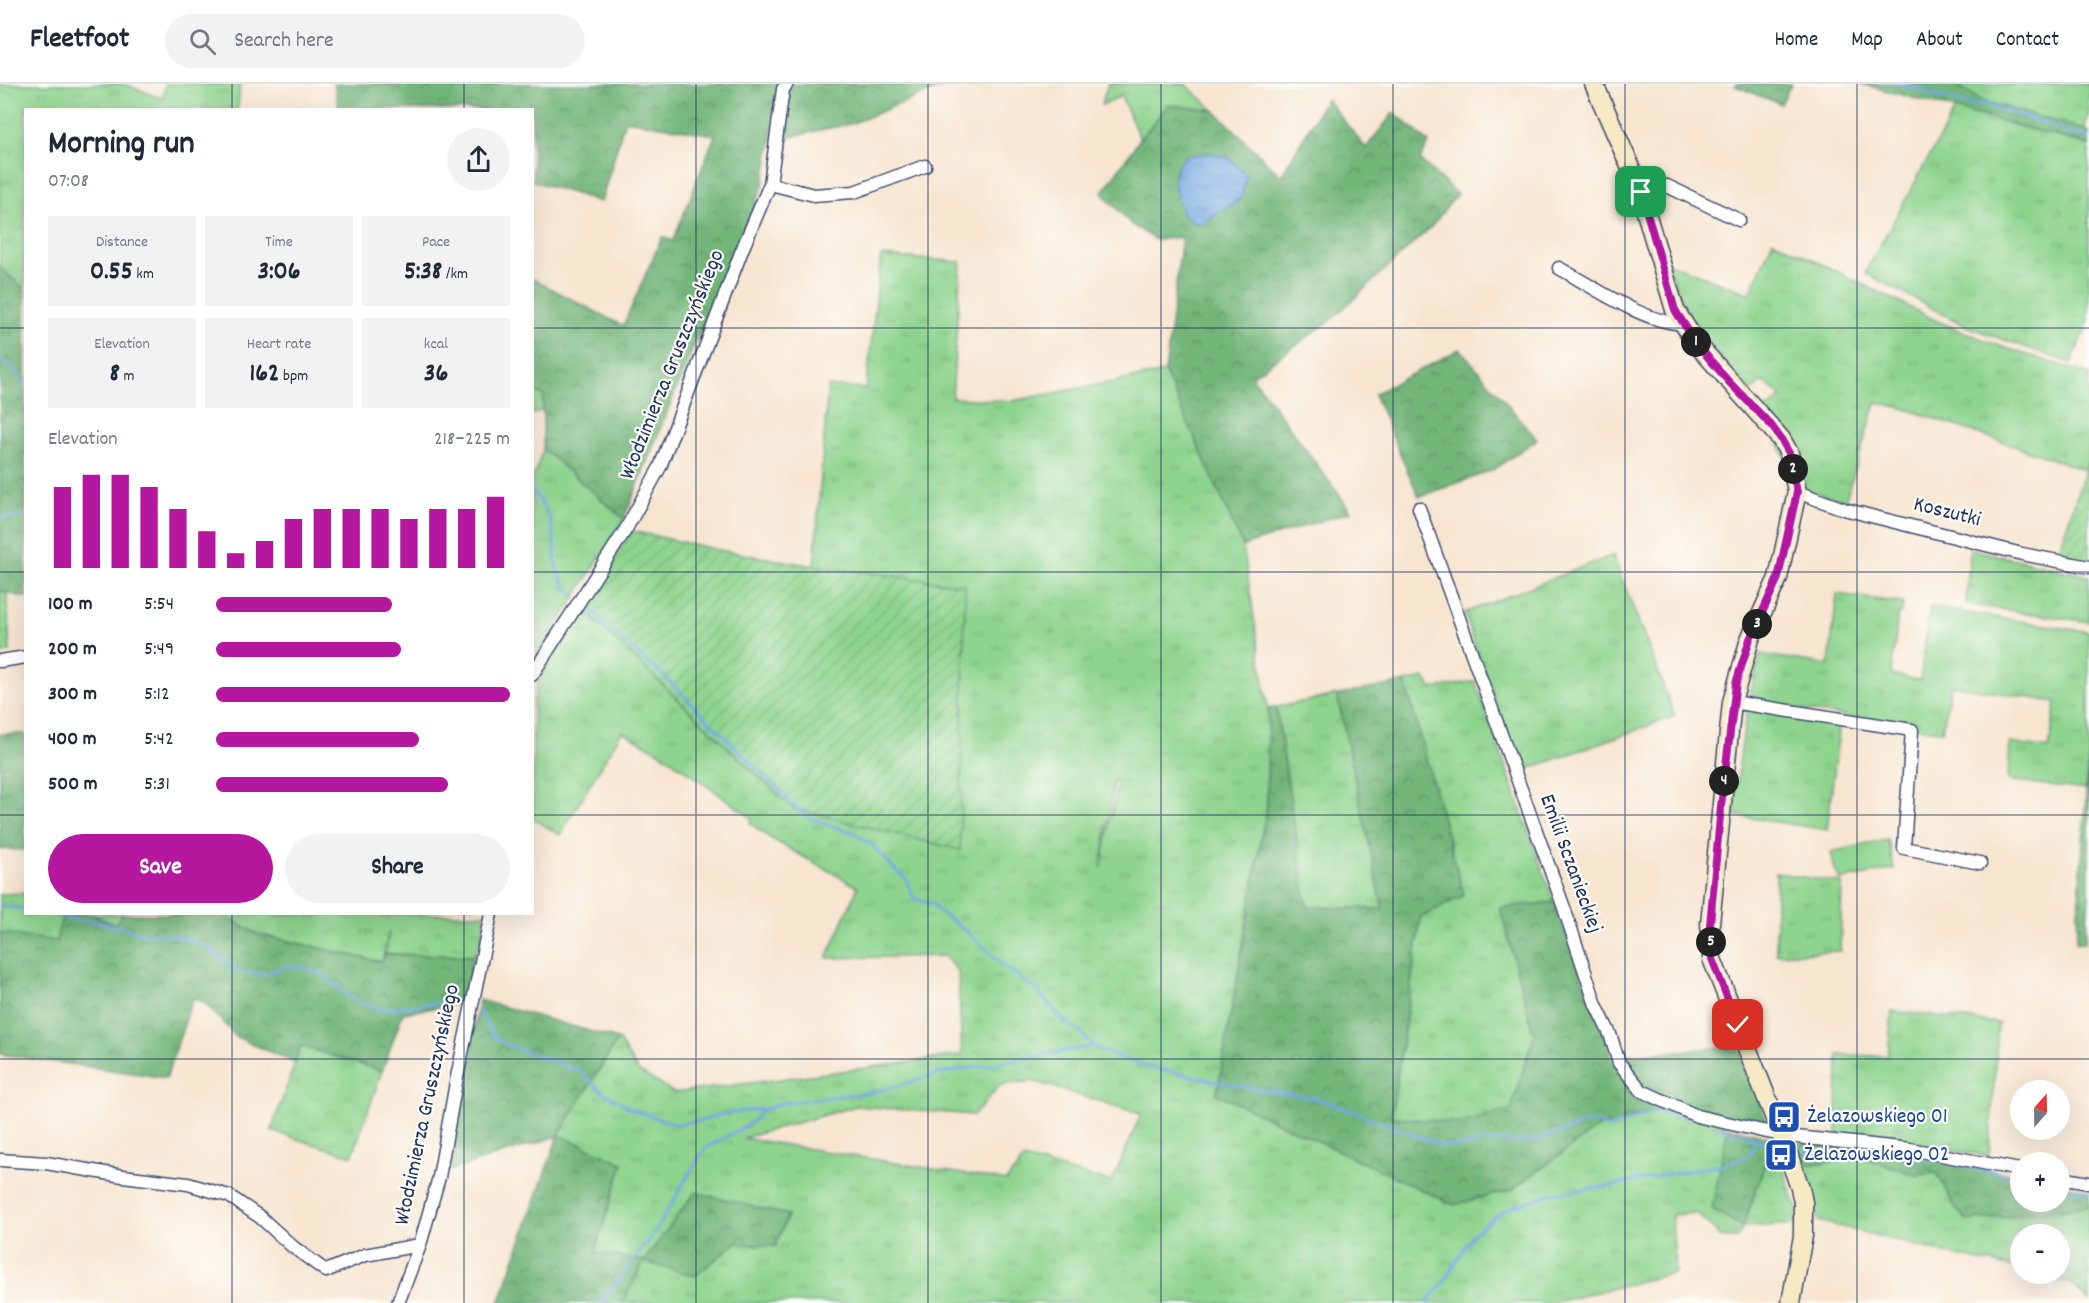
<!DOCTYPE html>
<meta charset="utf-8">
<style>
:root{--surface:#fff;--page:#f2f2f3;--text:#1f2937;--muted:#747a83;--line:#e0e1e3;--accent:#b5179e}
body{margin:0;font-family:Dekko,sans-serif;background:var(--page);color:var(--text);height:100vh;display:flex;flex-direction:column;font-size:22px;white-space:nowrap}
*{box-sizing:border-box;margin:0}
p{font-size:20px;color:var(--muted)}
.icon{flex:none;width:33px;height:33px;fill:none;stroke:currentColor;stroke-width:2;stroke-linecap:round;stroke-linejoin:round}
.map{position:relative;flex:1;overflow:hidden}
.drawer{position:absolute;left:24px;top:24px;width:510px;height:807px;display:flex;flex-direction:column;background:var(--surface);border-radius:0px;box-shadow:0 6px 24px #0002}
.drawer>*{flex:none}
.needle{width:39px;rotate:20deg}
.controls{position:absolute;left:2010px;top:996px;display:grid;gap:12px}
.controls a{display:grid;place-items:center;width:60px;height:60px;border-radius:50%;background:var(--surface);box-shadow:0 6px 24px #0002;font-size:30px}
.pin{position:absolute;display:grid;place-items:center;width:51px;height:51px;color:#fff;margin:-26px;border-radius:12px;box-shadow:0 3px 9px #0006}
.km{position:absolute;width:30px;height:30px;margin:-15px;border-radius:50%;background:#222;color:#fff;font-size:16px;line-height:30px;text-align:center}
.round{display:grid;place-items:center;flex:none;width:63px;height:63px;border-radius:32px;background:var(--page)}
.head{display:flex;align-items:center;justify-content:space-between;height:102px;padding:0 24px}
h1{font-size:33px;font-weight:800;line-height:45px}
.stats{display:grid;grid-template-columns:repeat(3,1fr);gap:9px;height:102px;padding:6px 24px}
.stats div{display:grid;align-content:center;border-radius:0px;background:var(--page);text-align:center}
.stats b{font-size:26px;font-weight:800}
.stats small{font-size:16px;font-weight:400}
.stats p{font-size:16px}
.chart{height:168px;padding:12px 24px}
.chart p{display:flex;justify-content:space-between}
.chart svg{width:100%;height:108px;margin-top:6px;stroke:var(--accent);stroke-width:6}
.action{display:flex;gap:12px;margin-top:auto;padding:12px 24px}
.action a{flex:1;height:69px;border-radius:36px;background:var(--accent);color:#fff;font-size:24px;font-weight:800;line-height:69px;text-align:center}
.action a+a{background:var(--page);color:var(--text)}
ul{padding:0 24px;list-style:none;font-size:20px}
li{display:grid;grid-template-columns:96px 72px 1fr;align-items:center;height:45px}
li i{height:15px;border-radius:8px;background:var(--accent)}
header{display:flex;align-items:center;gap:36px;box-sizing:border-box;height:84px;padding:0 30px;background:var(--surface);border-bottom:2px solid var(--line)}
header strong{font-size:28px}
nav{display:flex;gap:33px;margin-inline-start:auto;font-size:21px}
.search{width:420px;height:54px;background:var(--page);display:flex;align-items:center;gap:15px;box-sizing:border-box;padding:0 21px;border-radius:33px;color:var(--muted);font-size:22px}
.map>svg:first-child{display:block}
</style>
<header>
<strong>Fleetfoot</strong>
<div class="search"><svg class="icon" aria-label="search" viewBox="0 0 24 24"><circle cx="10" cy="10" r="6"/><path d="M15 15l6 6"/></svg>Search here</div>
<nav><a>Home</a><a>Map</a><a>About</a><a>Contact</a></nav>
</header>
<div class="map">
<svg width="2089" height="1219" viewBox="0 0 2089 1219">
<defs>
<pattern id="grass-tufts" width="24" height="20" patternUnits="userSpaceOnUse" patternTransform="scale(1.5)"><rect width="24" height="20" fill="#8ed48e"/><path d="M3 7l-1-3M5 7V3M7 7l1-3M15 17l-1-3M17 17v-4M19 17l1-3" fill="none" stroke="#7ab67d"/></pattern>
<pattern id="forest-crowns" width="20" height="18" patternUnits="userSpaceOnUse" patternTransform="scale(1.5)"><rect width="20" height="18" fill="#72b679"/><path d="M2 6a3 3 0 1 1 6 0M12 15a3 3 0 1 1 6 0" fill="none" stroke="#5d9466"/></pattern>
<pattern id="garden-furrows" width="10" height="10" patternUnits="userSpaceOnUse" patternTransform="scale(1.5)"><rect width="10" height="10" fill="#8ed48e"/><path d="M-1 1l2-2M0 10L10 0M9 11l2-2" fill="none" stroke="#7ab67d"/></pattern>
<pattern id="water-ripples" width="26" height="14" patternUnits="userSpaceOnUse" patternTransform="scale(1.5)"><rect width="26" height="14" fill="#76a9e2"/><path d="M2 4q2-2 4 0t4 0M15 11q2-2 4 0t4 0" fill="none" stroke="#608aba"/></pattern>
</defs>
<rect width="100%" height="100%" fill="#fdfcf7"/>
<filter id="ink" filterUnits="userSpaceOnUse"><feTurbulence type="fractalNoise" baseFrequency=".0167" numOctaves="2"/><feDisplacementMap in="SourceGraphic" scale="12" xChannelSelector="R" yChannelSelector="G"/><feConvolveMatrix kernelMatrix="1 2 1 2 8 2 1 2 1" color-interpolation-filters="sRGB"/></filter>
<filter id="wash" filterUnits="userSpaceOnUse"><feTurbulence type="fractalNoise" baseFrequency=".008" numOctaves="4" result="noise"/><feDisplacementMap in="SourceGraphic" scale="24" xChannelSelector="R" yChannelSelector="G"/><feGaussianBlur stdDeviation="1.35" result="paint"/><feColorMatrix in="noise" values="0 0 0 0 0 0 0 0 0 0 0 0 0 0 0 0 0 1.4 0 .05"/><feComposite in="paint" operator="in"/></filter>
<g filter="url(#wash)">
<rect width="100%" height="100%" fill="#f7e5d0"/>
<path fill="url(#grass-tufts)" stroke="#548276" stroke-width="1.5" fill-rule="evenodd" d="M0 0H124L163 15 165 0H240L238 25 26 26 25 205 0 184Z
M1108 0H1185L1214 26 1168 21 1140 55 1121 12 1101 21Z
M1956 0H2089V29L2084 47 1982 17Z
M1956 24 2089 61V237L2071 279 1968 243 1865 189Z
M1773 156 1937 237 2002 263 2089 290V374L2085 386 1907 325 1876 318 1845 417 1800 404 1762 326 1768 324 1782 313 1763 297 1751 307C1732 286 1711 267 1696 243 1683 223 1675 200 1667 178L1750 210Z
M881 172 961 178 952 314 1012 317 1165 288 1243 462 1268 625 1267 722 1217 1010 1512 1105 1598 1043 1667 1023 1728 1043 1743 1143 1765 1080 1781 1079 1798 1128 1796 1140 1743 1143 1737 1154 1718 1153 1717 1148 1696 1129 1672 1131 1675 1189 1552 1219H622L644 1178 594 1168 558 1051 618 955 638 987 674 1009 962 971 958 887 944 872 827 874 858 803 770 754 750 739 752 734 661 669 622 647 560 751 533 734V619L538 598 581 523 792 724 965 501 814 482 828 302 866 305ZM1114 696 1118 697 1101 784ZM1033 997 1141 1030 1112 1098 1024 1075 1006 1097 743 1054 856 1022 974 1031 1000 1001ZM788 1131 775 1162 736 1159Z
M532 307 543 311V326L533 330Z
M543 365 624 435 533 580 532 391 535 390Z
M1970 465 2089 492V538L1966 520Z
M1613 471 1675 632 1520 688 1464 529Z
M0 507 7 508 10 567 0 570Z
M1837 510 1903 519 1901 530H1898L1891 591 1920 596 1930 523 2089 548V671L2085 706 2008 696 2010 659 2049 665 2056 618 1951 601 1942 647 1763 620 1749 615 1760 570 1829 581Z
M1424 594 1432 605 1475 597 1554 818 1501 824 1534 951 1511 1025 1461 1039 1391 1034 1421 833 1464 811 1405 598Z
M1337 611 1384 825 1307 823 1276 623Z
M1747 624 1840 638 1827 746 1732 731Z
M1776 789 1842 799 1840 867 1776 870Z
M25 809 26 830H63L56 857 0 849V810Z
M94 830H123L115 840 97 834Z
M220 830H486L482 851 474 872 385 870 389 847 382 878 257 850Z
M1892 927 1998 939 1989 1072 1881 1054 1837 1050 1838 971 1888 972Z
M301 962 382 987 352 1072 271 1047Z
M1864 1074 1916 1091 1937 1088 1953 1120 1967 1137 2089 1122V1217L2071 1199 2036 1190H2060V1150H2020V1185L1957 1172 1818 1137 1803 1081Z"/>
<path fill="url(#forest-crowns)" stroke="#46726c" stroke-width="1.5" d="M334 0H779L777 2 771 60 763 102 692 266 624 435 543 365V311L533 307V195L623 242 662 153 673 157 715 51 625 36 601 118 533 97 532 26 339 25Z
M793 0H949L853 39 780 55 785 7Z
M1736 0H1791L1781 20 1735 2Z
M1861 0H1956L1982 17 2089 47V61Z
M1326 15 1366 64 1394 28 1429 59 1420 76 1457 110 1431 143 1330 237 1252 292 1351 427 1243 462 1165 288 1182 153 1156 156 1132 141 1102 109 1140 55 1168 21 1214 26 1281 92Z
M0 184 25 205 26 513H22L0 507Z
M1460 265 1537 355 1493 386 1419 413 1374 310Z
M1405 598 1464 811 1421 833 1391 1033 1461 1039 1511 1025 1534 951 1500 824 1554 818 1615 981 1633 1008 1667 1023 1598 1043 1512 1106 1454 1121 1217 1010 1267 722 1268 625 1276 623 1307 823 1383 825 1337 611Z
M0 650H25V766L0 765Z
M2089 671V814L2085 859 2076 858Z
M63 830H94L98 834 115 840 123 830H220L257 850 382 878 385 870 474 872 464 919 403 929 382 987 301 962 295 979 236 953 205 919 193 914 166 994 0 970V849L56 857Z
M479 916 618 955 559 1051 623 1079 595 1168 644 1177 695 1108 788 1131 775 1162 736 1159 695 1192 644 1178 622 1219H499L558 1052 449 1087Z
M1738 962 1770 1045C1726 1035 1670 1030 1637 995 1631 989 1627 979 1622 972Z
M1728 1043 1775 1054 1781 1079 1765 1080 1743 1143 1712 1125Z
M1794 1058C1870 1066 1945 1076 2020 1092V1118H2060V1100L2089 1107V1122L1967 1137 1953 1120 1937 1089 1916 1091 1864 1074 1803 1081Z"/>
<path fill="#8ed48e" stroke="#548276" stroke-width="1.5" d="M1888 756 1894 785 1841 796 1835 787 1831 768Z"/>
<path fill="url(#garden-furrows)" stroke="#548276" stroke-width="1.5" d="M2089 374V479L2057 472Z
M632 447 719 466 814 482 965 501 960 766 792 724 581 523Z"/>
<path fill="url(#water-ripples)" stroke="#486ca0" stroke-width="1.5" d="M1209 69 1228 73 1247 91 1241 115 1199 141 1183 131C1176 108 1166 92 1185 72Z"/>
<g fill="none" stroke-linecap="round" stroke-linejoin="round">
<path stroke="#76a9e2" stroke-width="3" d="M1899 0 1967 20H1982L2047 40 2067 49 2089 53
M0 274 13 285 26 303
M532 406C540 416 547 426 551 439 559 470 548 484 573 511
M0 434 26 432
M587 522 631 565 662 590 803 730 815 736 854 749 872 761 893 784 906 795 914 815 934 820 938 827 970 850 1003 881 1037 906 1062 935 1081 949 1093 962 1098 965 1145 982 1238 1002 1319 1015 1444 1062H1462L1480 1058 1528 1057 1542 1055 1587 1039H1596L1607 1043H1614L1653 1028 1666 1027 1689 1034
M0 822 26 825
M54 830 74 836 100 838 146 850 172 851 190 855 207 863 240 888 266 890 286 882 307 884 324 892 348 912 364 921 376 924 389 925 451 917 463 919
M479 927 494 953 507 961 580 987 600 1006 628 1023 656 1034 677 1040 705 1036 718 1031 769 1024 782 1019 867 1009 891 1004 938 990 1093 962
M1718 1043 1778 1061
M1793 1065C1819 1071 1845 1065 1871 1068 1921 1073 1971 1083 2020 1094
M2060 1102 2089 1109
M599 1219 613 1205 627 1183 654 1149 703 1067C720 1052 752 1046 762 1025
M1426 1219 1444 1198 1473 1150 1497 1131 1516 1121 1550 1110 1604 1103 1733 1078 1749 1072 1757 1055"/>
</g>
</g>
<g filter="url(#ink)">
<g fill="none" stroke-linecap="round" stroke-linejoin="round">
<defs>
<path id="street" d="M1637 98 1667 102 1739 136
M770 100 814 111 854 108 925 82
M1559 184C1590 201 1648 241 1682 239
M1797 408 1844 425 1875 433 2022 470 2089 483
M1419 424 1563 821 1596 921 1610 950 1619 979 1642 1007 1697 1032 1762 1047 1796 1053 1910 1065 2020 1086
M0 577 26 573
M532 591 626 445 660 383 742 166 770 100 783 5 787 0
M1732 618 1912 646 1904 764 1980 779
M0 1076 46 1079 123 1092 188 1100 229 1112 260 1133 293 1163 326 1187 365 1171 420 1161
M2060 1094 2089 1099
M398 1219 420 1161 439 1093 457 993 491 830"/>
<path id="secondary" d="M1594 0 1637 98 1675 226 1696 259 1781 355 1789 369 1797 408 1778 494 1750 555 1732 618 1710 840 1712 875 1781 1050 1800 1104 1803 1118V1152L1791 1219"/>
</defs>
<use href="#street" stroke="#3c4a6f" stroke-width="15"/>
<use href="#secondary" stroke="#3c4a6f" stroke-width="21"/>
<use href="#street" stroke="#fff" stroke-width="12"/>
<use href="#secondary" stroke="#f6e9c3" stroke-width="18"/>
</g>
</g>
<g fill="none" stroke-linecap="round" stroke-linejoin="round" filter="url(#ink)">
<defs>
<path id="route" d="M1641 108 1675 226 1696 259 1729 298 1771 341 1781 355 1789 369 1797 408 1778 494 1750 555 1736 599 1721 722 1710 840 1712 875 1738 941"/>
</defs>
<use href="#route" stroke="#fff" stroke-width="12"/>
<use href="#route" stroke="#b5179e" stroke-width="8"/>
</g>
<path fill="none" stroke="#1b2f5e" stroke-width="1.5" stroke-opacity="0.55" d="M232 0V26M464 0V26M696 0V1219M928 0V1219M1161 0V1219M1393 0V1219M1625 0V1219M1857 0V1219M0 244H26M532 244H2089M0 488H26M532 488H2089M0 731H26M532 731H2089M232 830V1219M464 830V1219M0 975H2089"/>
<defs>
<symbol id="bus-square" viewBox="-11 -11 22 22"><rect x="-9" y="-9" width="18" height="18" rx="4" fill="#1a4fb4" stroke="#fdfcf7"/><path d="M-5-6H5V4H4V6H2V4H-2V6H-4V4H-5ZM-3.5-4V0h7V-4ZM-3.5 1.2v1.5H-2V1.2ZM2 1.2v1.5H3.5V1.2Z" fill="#fff"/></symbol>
</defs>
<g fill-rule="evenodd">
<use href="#bus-square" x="1765" y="1014" width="38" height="38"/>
<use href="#bus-square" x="1762" y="1052" width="38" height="38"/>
</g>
<g text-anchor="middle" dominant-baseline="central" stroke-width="4.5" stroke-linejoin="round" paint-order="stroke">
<g font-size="22" fill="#1b2f5e" stroke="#fdfcf7">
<text transform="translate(673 281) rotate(-68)">Włodzimierza Gruszczyńskiego</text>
<text transform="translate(1947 429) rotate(14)">Koszutki</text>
<text transform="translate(1570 780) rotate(70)">Emilii Sczanieckiej</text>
<text transform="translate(428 1021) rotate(-78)">Włodzimierza Gruszczyńskiego</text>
</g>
<g font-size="22" fill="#164399" stroke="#fdfcf7" text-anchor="start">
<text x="1807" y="1033">Żelazowskiego 01</text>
<text x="1804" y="1071">Żelazowskiego 02</text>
</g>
</g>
</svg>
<div class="controls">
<a><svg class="needle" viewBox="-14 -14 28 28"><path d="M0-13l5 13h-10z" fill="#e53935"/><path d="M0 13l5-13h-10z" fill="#747a83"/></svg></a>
<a>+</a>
<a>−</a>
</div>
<div class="pin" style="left:1641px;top:108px;background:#1e9e55"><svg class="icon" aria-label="arrive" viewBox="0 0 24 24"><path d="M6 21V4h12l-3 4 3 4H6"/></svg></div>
<div class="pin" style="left:1738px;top:941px;background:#d93025"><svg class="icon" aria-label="check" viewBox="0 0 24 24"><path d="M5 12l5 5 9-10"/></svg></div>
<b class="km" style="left:1696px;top:258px">1</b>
<b class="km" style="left:1793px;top:385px">2</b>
<b class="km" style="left:1757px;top:540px">3</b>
<b class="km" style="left:1724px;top:697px">4</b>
<b class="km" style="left:1711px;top:858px">5</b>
<section class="drawer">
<div class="head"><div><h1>Morning run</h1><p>07:08</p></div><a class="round"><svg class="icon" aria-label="share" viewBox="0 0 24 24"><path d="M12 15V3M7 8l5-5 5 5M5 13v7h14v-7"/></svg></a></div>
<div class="stats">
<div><p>Distance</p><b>0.55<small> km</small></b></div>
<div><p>Time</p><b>3:06</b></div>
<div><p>Pace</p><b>5:38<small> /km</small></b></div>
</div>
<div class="stats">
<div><p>Elevation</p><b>8<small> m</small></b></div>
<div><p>Heart rate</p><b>162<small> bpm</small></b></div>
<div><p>kcal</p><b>36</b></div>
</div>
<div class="chart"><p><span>Elevation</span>218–225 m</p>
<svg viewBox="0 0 160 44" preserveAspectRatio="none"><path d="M5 44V11M15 44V6M25 44V6M35 44V11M45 44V20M55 44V29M65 44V38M75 44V33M85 44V24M95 44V20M105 44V20M115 44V20M125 44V24M135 44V20M145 44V20M155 44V15"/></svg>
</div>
<ul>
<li><b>100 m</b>5:54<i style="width:60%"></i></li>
<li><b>200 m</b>5:49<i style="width:63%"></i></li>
<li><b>300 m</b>5:12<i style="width:100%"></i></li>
<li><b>400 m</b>5:42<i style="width:69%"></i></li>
<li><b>500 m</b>5:31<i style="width:79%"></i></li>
</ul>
<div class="action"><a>Save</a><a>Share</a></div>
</section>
</div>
